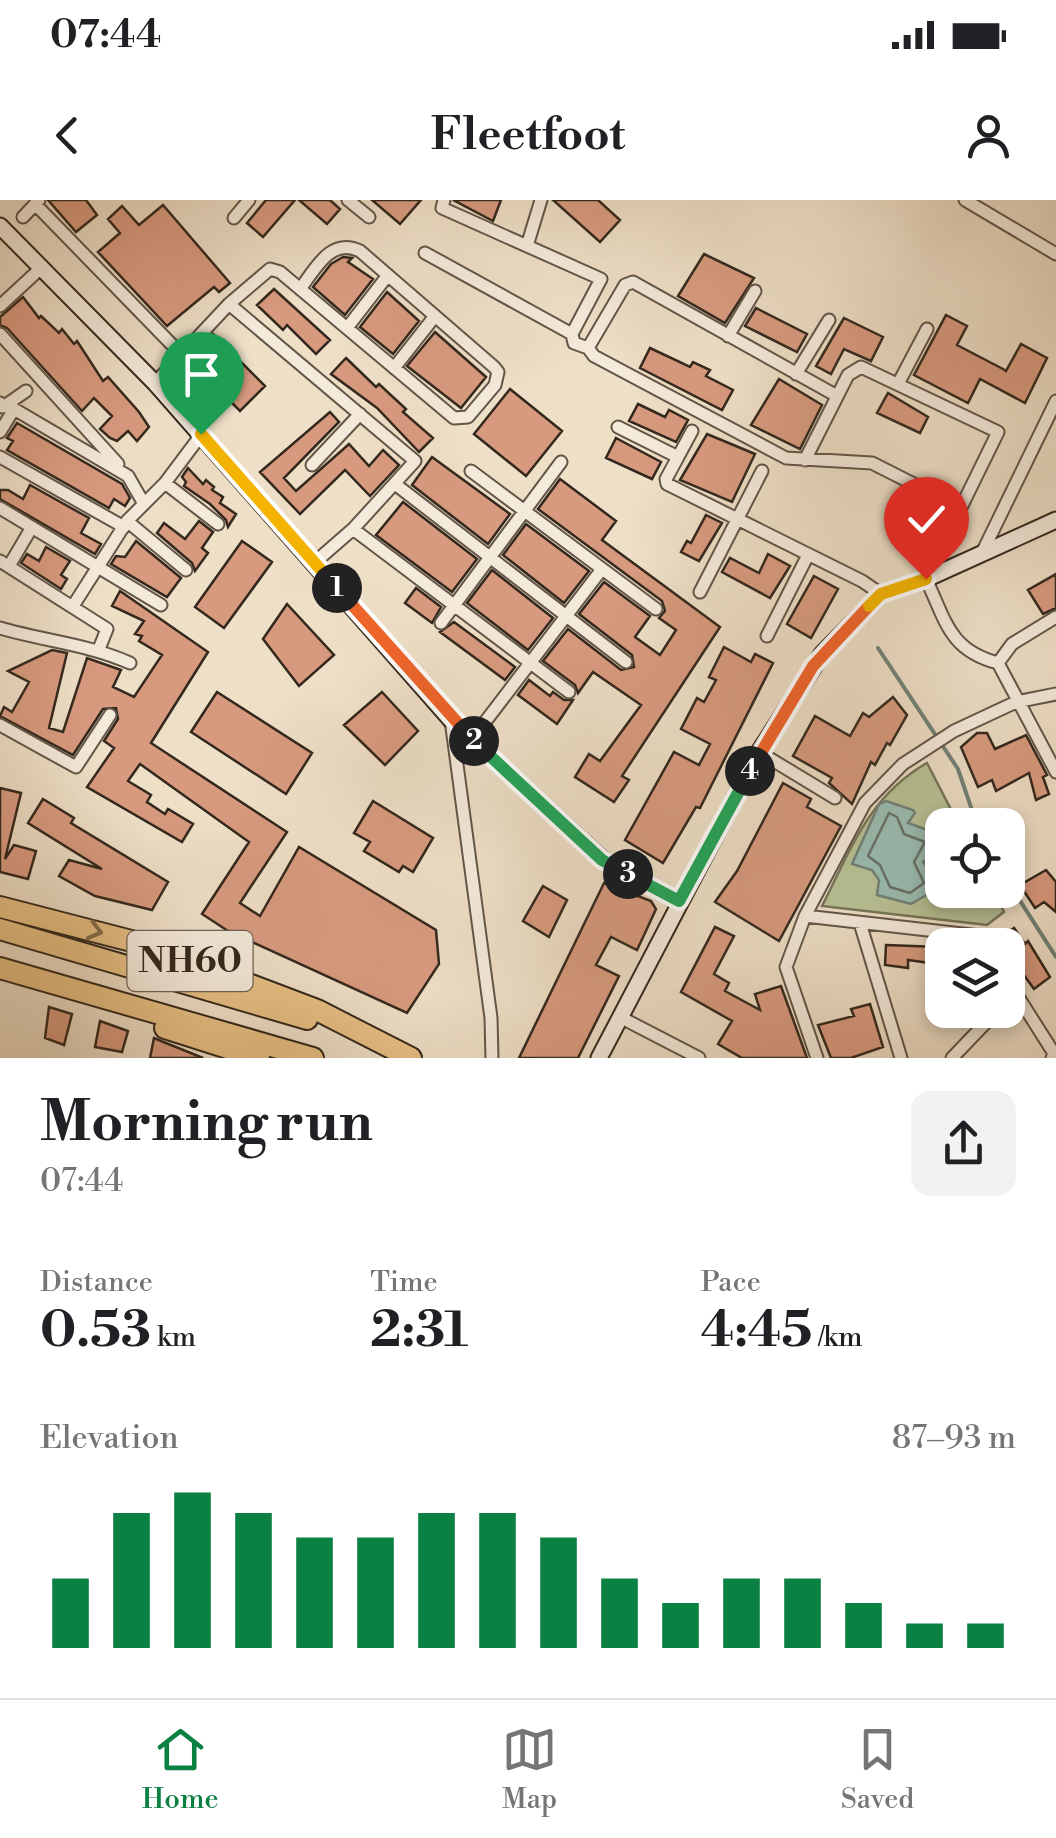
<!DOCTYPE html>
<meta charset="utf-8">
<style>
:root{--surface:#fff;--page:#f2f2f2;--text:#202124;--muted:#757577;--line:#e0e0e0;--accent:#0b8043}
body{margin:0;font-family:"Libre Bodoni",serif;background:var(--page);color:var(--text);height:100vh;display:flex;flex-direction:column;font-size:38px;white-space:nowrap}
*{box-sizing:border-box;margin:0}
p{font-size:32px;color:var(--muted)}
.icon{flex:none;width:55px;height:55px;fill:none;stroke:currentColor;stroke-width:2;stroke-linecap:round;stroke-linejoin:round}
.map{position:relative;height:858px;overflow:hidden}
.details{display:flex;flex-direction:column;background:var(--surface);flex:1}
.details>*{flex:none}
.fabs{position:absolute;left:925px;top:608px;display:grid;gap:20px}
.fabs a{display:grid;place-items:center;width:100px;height:100px;border-radius:20px;background:var(--surface);box-shadow:0 5px 15px #0003;font-size:50px}
.pin{position:absolute;display:grid;place-items:center;width:85px;height:85px;color:#fff;margin:-102px -42px;border-radius:50% 50% 50% 0;rotate:-45deg;box-shadow:0 0 10px #0007}
.pin .icon{rotate:45deg}
.km{position:absolute;width:50px;height:50px;margin:-25px;border-radius:50%;background:#222;color:#fff;font-size:28px;line-height:50px;text-align:center}
.round{display:grid;place-items:center;flex:none;width:105px;height:105px;border-radius:20px;background:var(--page)}
.summary{display:flex;align-items:center;justify-content:space-between;height:170px;padding:0 40px}
h1{font-size:55px;font-weight:700;line-height:75px}
.metrics{display:grid;grid-template-columns:repeat(3,1fr);gap:15px;height:170px;padding:10px 40px}
.metrics div{display:grid;align-content:center}
.metrics b{font-size:50px;font-weight:700}
.metrics small{font-size:28px;font-weight:400}
.metrics p{font-size:28px}
.chart{height:280px;padding:20px 40px}
.chart p{display:flex;justify-content:space-between}
.chart svg{width:100%;height:180px;margin-top:10px;stroke:var(--accent);stroke-width:6}
.status{display:flex;justify-content:space-between;align-items:center;height:70px;padding:0 50px;background:var(--surface);direction:ltr}
.status svg{height:28px;fill:currentColor}
header{display:flex;justify-content:space-between;align-items:center;height:130px;padding:0 40px;background:var(--surface);font-size:45px;font-weight:700}
.tab-bar{display:flex;justify-content:space-around;align-items:center;height:140px;border-top:2px solid var(--line);background:var(--surface);font-size:28px;color:var(--muted)}
.tab-bar a{display:grid;justify-items:center;gap:5px}
.tab-bar .current{color:var(--accent)}
.map>svg:first-child{display:block}
</style>
<div class="status"><b>07:44</b><svg viewBox="0 0 49 12"><path d="M0 12V9h3v3zM5 12V6h3v6zM10 12V3h3v9zM15 12V0h3v12zM26 1h20v11H26zM47 4h2v5h-2z"/></svg></div>
<header><svg class="icon" aria-label="back" viewBox="0 0 24 24"><path d="M15 5l-7 7 7 7"/></svg>Fleetfoot<svg class="icon" aria-label="person" viewBox="0 0 24 24"><circle cx="12" cy="8" r="4"/><path d="M4 21q1-7 8-7t8 7"/></svg></header>
<div class="map">
<svg width="1056" height="858" viewBox="0 0 1056 858">
<rect width="100%" height="100%" fill="#eedfc7"/>
<filter id="stains"><feTurbulence type="fractalNoise" baseFrequency=".002" numOctaves="4"/><feColorMatrix values="0 0 0 0 .2 0 0 0 0 .09 0 0 0 0 .02 0 0 0 .5 -.17"/></filter>
<radialGradient id="worn" r=".72"><stop offset=".6" stop-color="#630" stop-opacity="0"/><stop offset="1" stop-color="#630" stop-opacity=".3"/></radialGradient>
<path fill="#b8c296" stroke="#76755a" stroke-width="2.5" d="M927 563 959 625H942V690H993L1004 712 987 725 822 706C851 649 869 596 927 563Z"/>
<path fill="#99bdb3" stroke="#708177" stroke-width="2.5" d="M886 601 913 610 915 613 908 623 933 632 934 654 923 662 942 686 911 704 877 695 879 680 872 670 852 664 879 604Z"/>
<g fill="none" stroke-linecap="round" stroke-linejoin="round">
<path stroke="#667268" stroke-width="2.5" d="M889 613 897 617 904 634 925 642 914 662 924 683 910 693 890 687 880 665 868 656Z"/>
<path stroke="#708177" stroke-width="4" d="M878 448 958 569 977 625
M1008 682 1056 757"/>
</g>
<path fill="#d89a7f" stroke="#33281d" stroke-width="2.5" d="M48 0H86L97 15 76 32Z
M266 0H295L263 37 247 23Z
M299 0H330L340 9 327 24Z
M372 0H421L400 24Z
M453 0H501L493 21Z
M553 0H598L620 20 600 42Z
M163 5 230 83 219 92 214 87 167 126 98 52 120 33 108 19 122 6 139 25Z
M704 54 754 78 725 123 678 96Z
M343 57 352 58 348 62 373 79 345 115 313 87 331 64Z
M274 89 330 140 316 154 287 125 283 130 257 105Z
M387 92 419 121 393 154 360 127Z
M23 97 39 118 41 116 59 133 62 129 74 144 77 141 103 181 108 177 139 212 149 227 137 241 128 231 117 241 110 238 100 229 112 216 94 198 82 211 7 128 0 125V117Z
M756 108 807 134 797 152 745 126Z
M946 115 967 126 957 145 1003 169 1006 171 1021 144 1047 158 1025 203 980 179 968 203 914 175Z
M844 118 883 137 871 161 844 149 831 174 816 166Z
M435 132 486 177 461 208 407 166Z
M213 134 265 186 240 211 189 160Z
M650 148 690 167 693 162 710 170 706 176 733 190 722 210 640 168Z
M346 158 376 187 379 184 394 198 406 209 403 212 433 238 419 252 377 208 331 174Z
M779 179 822 205 800 249 751 225Z
M510 189 562 231 526 276 474 234Z
M888 193 928 217 920 233 877 213Z
M638 204 665 217 669 210 688 220 676 242 629 221Z
M330 212 339 222 284 278 296 291 349 244 369 266 383 250 399 265 370 296 345 270 300 314 260 272Z
M17 223 122 284 130 298 125 306 114 299 109 308 7 250 13 241 7 238Z
M707 234 755 254 732 302 680 280Z
M616 238 661 262 652 279 606 258Z
M432 257 510 314 488 344 412 285Z
M188 268 203 284 206 280 214 287 212 290 223 297 220 303 236 314 228 327 226 320 210 304 184 286 186 282 182 277Z
M560 279 616 321 602 340 720 427 622 576 629 580 614 602 575 577 589 554 600 561 641 505 593 472 578 493 575 485 543 461 568 429 621 470 634 467 632 455 579 414 604 382 650 416 635 437 660 455 676 430 659 418 665 411 662 401 538 309Z
M30 285 89 318 81 333 101 344 95 354 0 299V290H8L23 299Z
M403 302 477 359 452 392 376 335Z
M706 315 722 323 699 361 681 352 687 341 691 343Z
M199 321 213 332 202 348 208 353 195 371 192 363 157 333 164 323 185 339Z
M526 324 589 371 564 403 503 355Z
M136 341 181 378 167 397 111 364 116 356 125 357Z
M242 341 272 362 224 428 195 407Z
M46 347 70 361 61 375 67 379 61 389 21 363 27 354 39 361Z
M768 354 790 366 770 398 722 372 730 358 759 373Z
M492 370 553 418 528 450 467 403Z
M1056 374V408L1043 414 1028 390Z
M814 376 838 389 811 438 787 424Z
M416 388 441 407 432 423 405 403Z
M120 391 208 452 151 543 287 632 240 703 260 716 299 647 436 730 439 764 407 813 228 731 202 714 249 642 140 564 128 581 151 595 147 602 165 614 168 609 193 624 182 642 87 587 114 548 104 541 118 519 116 508 103 509 73 555 0 516 4 507 12 512 29 482 8 471 52 450 67 453 49 528 63 532 87 458 121 470 113 487 134 497 162 455 139 441 142 436 135 434 144 421 112 406Z
M287 404 334 455 299 486 263 439Z
M454 422 515 467 505 480 440 432Z
M724 447 751 462 755 454 773 463 700 608 696 607 663 663 625 640 674 552 699 565 710 544 681 529 697 498 704 502 716 480 709 477Z
M529 480 550 496 553 492 564 500H573L557 524 518 495Z
M217 492 312 553 286 594 191 532Z
M382 492 418 531 385 565 344 525Z
M893 497 907 515 890 545 887 543 875 565 871 562 852 604 829 583 832 578 793 556 815 516 850 536 863 513 869 517Z
M977 533H987L995 549 1026 535 1047 575 1043 577 1049 594 1036 600 1029 573 996 591 992 580 978 587 961 547Z
M783 583 811 599 807 607 841 626 779 741 715 702 737 671Z
M0 588 21 593 5 659 14 645 36 651 28 679 0 672Z
M43 599 74 618 71 623 168 682 152 710 95 696 59 676 69 660 102 669 28 623Z
M373 601 433 638 413 672 403 666 399 672 364 651 370 642 354 633Z
M1046 670 1056 682V712L1044 702 1035 708 1020 685Z
M604 683 651 701 656 709 645 733 637 750 611 737 596 765 619 776 578 858H519Z
M543 686 567 700 549 737 523 721Z
M715 727 734 736 714 774 729 783 725 791 760 810 755 794 781 786 807 858H742L718 844 732 821 681 792Z
M1014 728 1025 744 1028 741 1050 777 1034 789 1008 753V745L998 739Z
M886 745 939 747 937 764 908 760V768L885 765Z
M870 804 883 847 851 858H831L818 825 854 816 851 809Z
M49 807 72 814 64 845 45 838Z
M100 821 128 831 122 852 95 847Z
M154 838 161 841 203 858H150Z"/>
<g fill="none" stroke-linecap="round" stroke-linejoin="round">
<defs>
<path id="street" d="M348 0 369 17
M444 0 442 8 601 79 572 134 574 143 588 148 594 156 786 258 872 263 961 308
M965 0 1056 54
M35 4 180 153
M23 17 39 0
M234 18 249 0
M527 46 541 0
M425 53 572 134
M229 104 415 261 353 329 314 363
M0 106 41 68
M347 128 388 75
M0 134 118 264
M728 136 755 91
M588 148 625 85 633 82 837 196
M394 168 435 116
M796 174 829 120
M155 183 229 104 270 69 280 72 454 218 468 217 495 185 498 172 494 167 360 51C331 37 316 68 300 89
M898 184 927 129
M0 203 3 207 26 191
M618 227 678 257 666 279 667 284 862 381 881 394
M0 232 14 209 128 276 144 304
M0 257 124 327
M678 257 692 231
M805 260 848 175 861 167 998 232 926 379C946 421 949 450 998 463
M312 265 360 214
M471 271 656 409
M165 283 218 324
M395 284 626 462
M0 308 161 405
M127 321 186 370
M353 329 569 492
M982 353 1056 201
M0 361 107 429 99 449
M9 366 32 327
M700 392 762 271
M73 406 127 321 165 283 201 235
M1056 417 1012 444 998 463 1056 572
M441 423 561 262
M0 428C44 441 87 444 130 463
M767 436 808 355
M451 520 491 818 492 858
M0 525 76 567 110 515
M472 539 602 369
M759 552 835 598
M805 716 980 736 985 745
M860 723 901 858
M1008 781 1055 855 1052 858
M620 817 699 858
M817 858 786 767 805 716 865 603 903 564 954 531 1016 502 1056 494
M952 858 998 810"/>
<path id="secondary" d="M0 26 155 183 451 520 603 660 679 701
M599 858 759 552 822 454 881 394 926 379 1056 320"/>
<path id="highway" d="M0 707 143 744 317 810 411 858
M0 729 307 819
M0 768 313 858
M165 828 259 858"/>
</defs>
<use href="#street" stroke="#625648" stroke-width="15"/>
<use href="#secondary" stroke="#33281d" stroke-width="19"/>
<use href="#highway" stroke="#33281d" stroke-width="24"/>
<use href="#street" stroke="#f4eadb" stroke-width="11"/>
<use href="#secondary" stroke="#f4eadb" stroke-width="15"/>
<use href="#highway" stroke="#e7c084" stroke-width="20"/>
</g>
<defs><path id="oneway-chevron" d="M-2-3.5L2.5 0L-2 3.5" fill="none" stroke-width="1.6" stroke-linecap="round" stroke-linejoin="round" transform="scale(2.5)"/></defs>
<use stroke="#846c4b" href="#oneway-chevron" transform="translate(95 731) rotate(15)"/>
<g fill="none" stroke-linecap="round" stroke-linejoin="round">
<defs>
<path id="split-1" d="M201 234 337 388"/>
<path id="split-2" d="M337 388 474 541"/>
<path id="split-3" d="M474 541 602 660 628 674"/>
<path id="split-4" d="M628 674 679 701 750 571"/>
<path id="split-5" d="M750 571 813 466 869 406"/>
<path id="split-6" d="M869 406 881 394 926 379"/>
</defs>
<use href="#split-1" stroke="#fff" stroke-width="20"/>
<use href="#split-2" stroke="#fff" stroke-width="20"/>
<use href="#split-3" stroke="#fff" stroke-width="20"/>
<use href="#split-4" stroke="#fff" stroke-width="20"/>
<use href="#split-5" stroke="#fff" stroke-width="20"/>
<use href="#split-6" stroke="#fff" stroke-width="20"/>
<use href="#split-1" stroke="#f5b400" stroke-width="12"/>
<use href="#split-2" stroke="#f0652b" stroke-width="12"/>
<use href="#split-3" stroke="#22a559" stroke-width="12"/>
<use href="#split-4" stroke="#22a559" stroke-width="12"/>
<use href="#split-5" stroke="#f0652b" stroke-width="12"/>
<use href="#split-6" stroke="#f5b400" stroke-width="12"/>
</g>
<g text-anchor="middle" dominant-baseline="central" stroke-width="9" stroke-linejoin="round" paint-order="stroke">
<rect fill="#f4eadb" stroke="#6d6256" stroke-width="2.5" x="127.5" y="731" width="125" height="60" rx="8"/>
<g font-size="35" font-weight="bold" fill="#33281d">
<text x="190" y="761">NH60</text>
</g>
</g>
<rect width="100%" height="100%" filter="url(#stains)"/>
<rect width="100%" height="100%" fill="url(#worn)"/>
</svg>
<div class="fabs">
<a><svg class="icon" aria-label="locate" viewBox="0 0 24 24"><circle cx="12" cy="12" r="6"/><path d="M12 2v4M12 18v4M2 12h4M18 12h4"/></svg></a>
<a><svg class="icon" aria-label="layers" viewBox="0 0 24 24"><path d="M12 4l9 5-9 5-9-5zM3 14l9 5 9-5"/></svg></a>
</div>
<div class="pin" style="left:201px;top:234px;background:#1e9e55"><svg class="icon" aria-label="arrive" viewBox="0 0 24 24"><path d="M6 21V4h12l-3 4 3 4H6"/></svg></div>
<div class="pin" style="left:926px;top:379px;background:#d93025"><svg class="icon" aria-label="check" viewBox="0 0 24 24"><path d="M5 12l5 5 9-10"/></svg></div>
<b class="km" style="left:337px;top:388px">1</b>
<b class="km" style="left:474px;top:541px">2</b>
<b class="km" style="left:628px;top:674px">3</b>
<b class="km" style="left:750px;top:571px">4</b>
</div>
<section class="details">
<div class="summary"><div><h1>Morning run</h1><p>07:44</p></div><a class="round"><svg class="icon" aria-label="share" viewBox="0 0 24 24"><path d="M12 15V3M7 8l5-5 5 5M5 13v7h14v-7"/></svg></a></div>
<div class="metrics">
<div><p>Distance</p><b>0.53<small> km</small></b></div>
<div><p>Time</p><b>2:31</b></div>
<div><p>Pace</p><b>4:45<small> /km</small></b></div>
</div>
<div class="chart"><p><span>Elevation</span>87–93 m</p>
<svg viewBox="0 0 160 44" preserveAspectRatio="none"><path d="M5 44V27M15 44V11M25 44V6M35 44V11M45 44V17M55 44V17M65 44V11M75 44V11M85 44V17M95 44V27M105 44V33M115 44V27M125 44V27M135 44V33M145 44V38M155 44V38"/></svg>
</div>
</section>
<nav class="tab-bar">
<a class="current"><svg class="icon" aria-label="home" viewBox="0 0 24 24"><path d="M3 11l9-7 9 7M6 9v11h12V9"/></svg>Home</a>
<a><svg class="icon" aria-label="map" viewBox="0 0 24 24"><path d="M3 6l6-2 6 2 6-2v14l-6 2-6-2-6 2zM9 4v14M15 6v14"/></svg>Map</a>
<a><svg class="icon" aria-label="saved" viewBox="0 0 24 24"><path d="M7 4h10v16l-5-4-5 4z"/></svg>Saved</a>
</nav>
